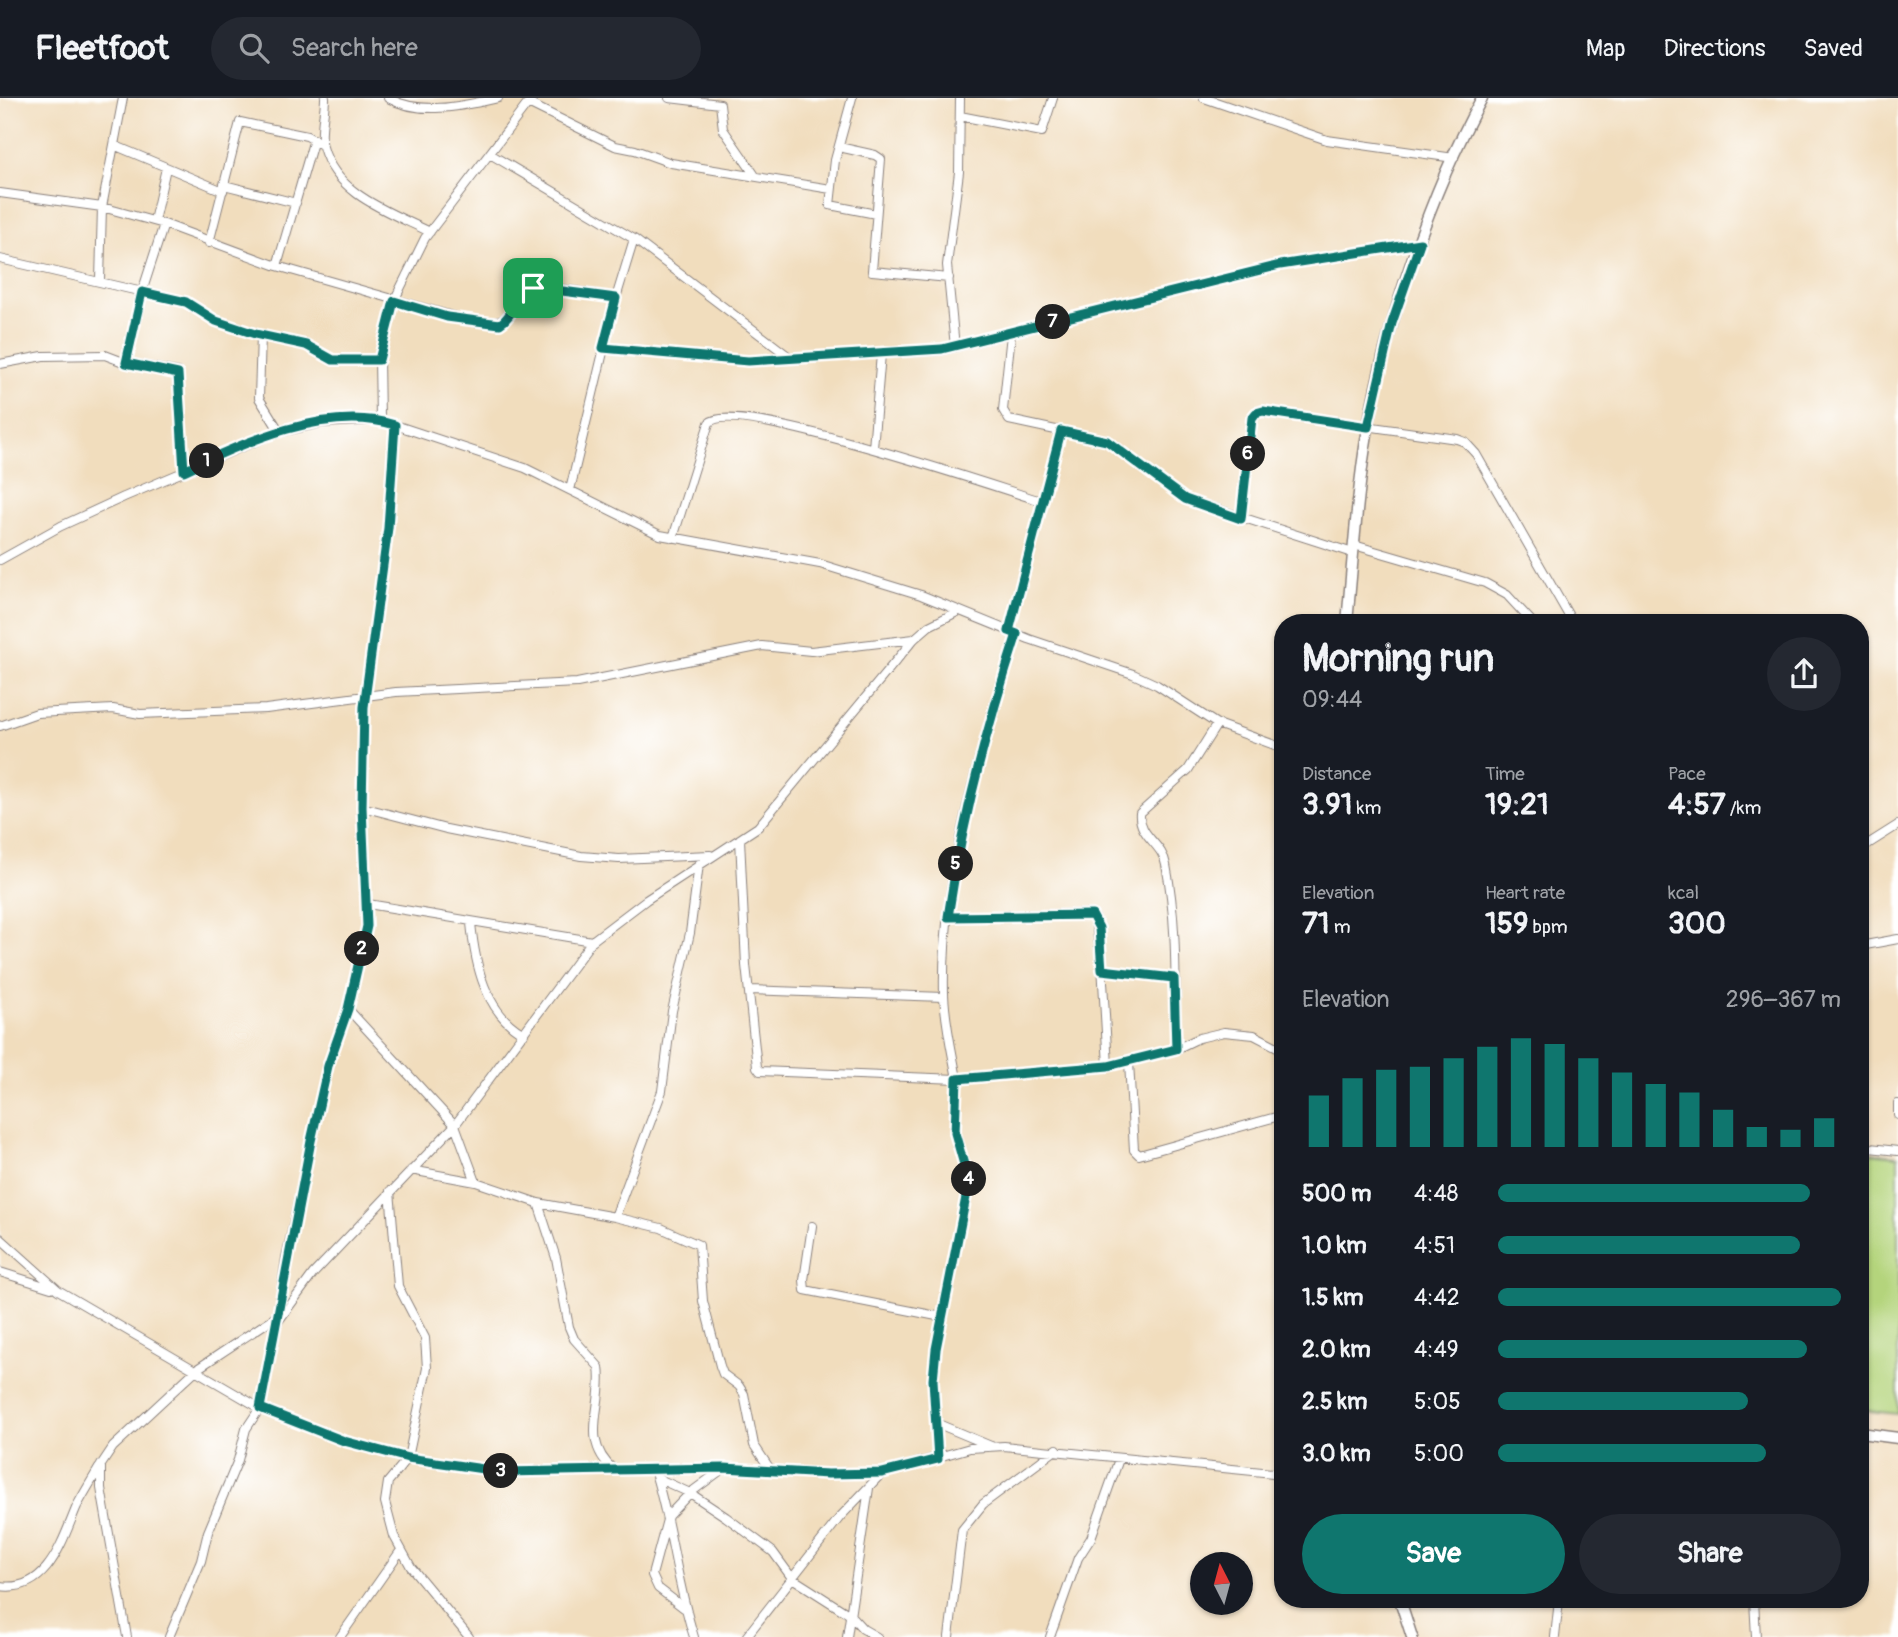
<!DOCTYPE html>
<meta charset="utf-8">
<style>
:root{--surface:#171b24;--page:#242831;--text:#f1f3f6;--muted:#9ea1a6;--line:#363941;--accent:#0f766e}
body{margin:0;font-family:Pangolin,sans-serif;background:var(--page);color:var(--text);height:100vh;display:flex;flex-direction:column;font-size:26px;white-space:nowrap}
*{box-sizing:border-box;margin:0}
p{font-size:23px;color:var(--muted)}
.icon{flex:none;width:38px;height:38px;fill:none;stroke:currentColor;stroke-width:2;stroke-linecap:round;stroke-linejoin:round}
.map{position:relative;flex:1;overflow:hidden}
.drawer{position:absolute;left:1274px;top:516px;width:595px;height:994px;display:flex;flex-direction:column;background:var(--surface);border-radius:28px;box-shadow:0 2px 5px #0004}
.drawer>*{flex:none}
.needle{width:46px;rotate:354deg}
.buttons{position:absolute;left:1190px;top:1454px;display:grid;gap:14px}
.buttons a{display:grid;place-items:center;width:63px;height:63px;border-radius:50%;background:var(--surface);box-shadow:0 2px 5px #0004;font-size:35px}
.pin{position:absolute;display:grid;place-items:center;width:60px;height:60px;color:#fff;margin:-30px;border-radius:14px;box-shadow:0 4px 10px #0006}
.km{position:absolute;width:35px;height:35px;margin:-18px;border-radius:50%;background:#222;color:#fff;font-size:19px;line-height:35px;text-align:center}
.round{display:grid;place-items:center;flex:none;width:74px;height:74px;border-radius:37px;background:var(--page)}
.summary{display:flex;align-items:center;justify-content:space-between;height:119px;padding:0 28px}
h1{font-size:38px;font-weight:700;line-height:52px}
.stats{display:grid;grid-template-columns:repeat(3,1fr);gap:10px;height:119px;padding:7px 28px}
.stats div{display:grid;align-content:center}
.stats b{font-size:30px;font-weight:700}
.stats small{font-size:19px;font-weight:400}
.stats p{font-size:19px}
.chart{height:196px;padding:14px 28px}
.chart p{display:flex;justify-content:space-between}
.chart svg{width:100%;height:126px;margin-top:7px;stroke:var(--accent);stroke-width:6}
.button{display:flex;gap:14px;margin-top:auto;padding:14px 28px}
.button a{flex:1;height:80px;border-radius:42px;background:var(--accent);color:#fff;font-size:28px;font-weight:700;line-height:80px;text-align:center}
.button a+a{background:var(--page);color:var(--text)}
ul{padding:0 28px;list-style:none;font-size:23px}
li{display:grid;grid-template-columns:112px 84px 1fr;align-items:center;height:52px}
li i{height:18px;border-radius:9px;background:var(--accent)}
header{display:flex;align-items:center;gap:42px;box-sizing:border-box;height:98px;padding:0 35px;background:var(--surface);border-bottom:2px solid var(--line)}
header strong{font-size:33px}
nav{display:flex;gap:38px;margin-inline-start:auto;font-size:24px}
.search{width:490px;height:63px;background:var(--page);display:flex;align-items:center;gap:18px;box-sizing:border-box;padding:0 24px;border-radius:38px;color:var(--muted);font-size:26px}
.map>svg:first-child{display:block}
</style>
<header>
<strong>Fleetfoot</strong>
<div class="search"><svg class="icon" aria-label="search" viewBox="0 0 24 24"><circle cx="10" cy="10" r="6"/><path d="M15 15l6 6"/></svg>Search here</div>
<nav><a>Map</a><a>Directions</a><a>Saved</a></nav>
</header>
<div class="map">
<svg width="1898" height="1539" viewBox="0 0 1898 1539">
<rect width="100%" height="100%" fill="#fff"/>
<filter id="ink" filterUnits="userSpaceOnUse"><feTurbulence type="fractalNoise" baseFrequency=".0143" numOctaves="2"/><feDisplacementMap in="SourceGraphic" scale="14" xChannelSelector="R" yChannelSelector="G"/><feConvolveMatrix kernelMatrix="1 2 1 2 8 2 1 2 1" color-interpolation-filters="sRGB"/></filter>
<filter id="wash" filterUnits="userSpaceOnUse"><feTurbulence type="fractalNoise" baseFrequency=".00686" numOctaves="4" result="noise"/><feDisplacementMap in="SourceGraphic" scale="28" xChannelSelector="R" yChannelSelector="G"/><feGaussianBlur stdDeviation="1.57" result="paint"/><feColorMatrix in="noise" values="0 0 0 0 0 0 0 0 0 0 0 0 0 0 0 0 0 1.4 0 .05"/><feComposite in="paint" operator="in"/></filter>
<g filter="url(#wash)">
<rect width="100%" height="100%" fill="#f1ddbd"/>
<path fill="#b4d47c" stroke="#6b7b5c" stroke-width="2" d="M1860 1054 1898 1058V1316L1860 1312Z"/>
</g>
<g filter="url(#ink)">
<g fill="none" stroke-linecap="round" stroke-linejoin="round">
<defs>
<path id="minor" d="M325 0C325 15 319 35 323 49 336 97 390 114 430 134
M388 0C421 18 462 8 498 0
M669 0 720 6 723 31 754 76
M852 0 835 62 830 107 876 116
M1204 0 1327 42 1454 60
M528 5 615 48 635 52 671 65 831 91
M960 18 1042 34 1053 0
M116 48 223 93
M839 49 875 57 881 61 872 173 949 180
M490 56 634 141 792 261
M224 87 296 105
M0 95 102 109 164 126 277 168 470 223C528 231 496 205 529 192 546 185 596 197 616 200
M154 123 166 70
M209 145 240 24 307 38 322 47
M0 161 186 204 216 223 255 236 306 247 333 262H379
M277 168 314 41
M100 182 102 109 123 0
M1011 236 1003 312 1009 322 1107 343 1185 401 1353 455
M261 237 259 300 280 334
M955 249 947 167 959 74 960 0
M603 250 748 263 942 252 1280 167 1420 145
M126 265 142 194 164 126
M0 266 43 258 105 257 126 265 177 274 184 373
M380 322 379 259 394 203 425 140 532 0
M873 350 881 256
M570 392 616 200 634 141
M1241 421 1252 320 1260 313 1457 341 1465 344 1476 356 1573 525
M673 440 709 325C732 299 999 390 1041 403
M1354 447 1485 485 1507 497 1533 525
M0 462 61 428 124 399 275 335 321 325 380 322 525 370 660 437 820 466 921 497 1029 541 1133 576 1157 587 1217 626 1283 650
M1009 533 1061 333
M0 628 37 615 113 611 140 616 266 611 396 594 577 585 762 548 811 553 914 541
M362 709 446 731 581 758 619 761 710 757
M740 741 746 867 757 969 760 973 957 981C952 953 945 925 944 896 941 781 981 646 1017 536
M1860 751 1898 727
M368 806 592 843
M948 819 1089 816 1095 820 1102 867 1108 968
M471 825C475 866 485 915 524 936
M1860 848 1898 841
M1103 872 1174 880
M749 892 944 899
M348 911 455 1027 476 1084 538 1105 615 1119 662 993 672 913 690 835 699 766
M1176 951C1175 890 1178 827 1166 767 1163 746 1138 738 1140 715L1188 672 1217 626
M1129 964 1134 1052 1139 1057 1283 1017
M1898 1006V1017
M1860 1049 1898 1053
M411 1072 476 1084
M390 1093 398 1188 425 1240 427 1270 408 1360 388 1384 385 1404 394 1438 411 1469 469 1539
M538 1105 556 1160 569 1229 574 1241 599 1269C605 1308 578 1341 614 1372
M615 1119 661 1130 699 1147 703 1203 720 1268 723 1276 739 1288 744 1296 754 1347 770 1371
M812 1128 804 1182 805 1192 942 1219
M0 1140 58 1192 260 1310 344 1343 408 1360 504 1374 724 1370 828 1376 882 1375 970 1350 1004 1348 1283 1376
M0 1174 51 1190
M277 1225 286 1160 328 968 348 911 367 827 362 709 364 609 388 430 395 327
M936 1325 991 1348
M938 1361 933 1282 936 1251 969 1084 955 1035 957 981 1108 968 1176 951 1199 940 1224 934 1254 937 1283 952
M656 1378C672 1431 677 1486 694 1539
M657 1380 690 1395 726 1419 773 1454 792 1480 850 1517 863 1531 877 1539
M0 1488C48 1495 62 1443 77 1408 84 1395 92 1382 99 1370
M1754 1502 1756 1539
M684 1510 658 1490 652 1477 668 1418 690 1395 724 1370
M127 1539 101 1390V1367L113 1349 197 1271 277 1218
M169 1539 201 1463 208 1434 238 1362 246 1331 260 1310 277 1225 313 1176 455 1027 592 843 646 802 758 729 914 541 929 528 957 514
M340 1539 401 1452
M746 1539 840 1419 882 1375
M847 1539 869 1390
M949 1539 962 1432 983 1406 1057 1351
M1050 1539 1078 1460 1091 1440 1119 1361
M1555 1539 1559 1502"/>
<path id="tertiary" d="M1347 525C1353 460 1357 394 1368 330 1386 225 1431 93 1482 0
M1860 1335 1898 1340
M1400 1502 1412 1539"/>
</defs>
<use href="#minor" stroke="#8a807c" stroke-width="10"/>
<use href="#tertiary" stroke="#8a807c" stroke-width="13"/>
<use href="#minor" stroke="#fff" stroke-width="8"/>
<use href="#tertiary" stroke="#fff" stroke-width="10"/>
</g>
</g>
<g fill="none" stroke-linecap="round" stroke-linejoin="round" filter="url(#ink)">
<defs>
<path id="route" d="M1420 145 1392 225 1368 329 1263 313 1256 315 1252 320 1241 421 1185 401 1107 343 1061 333 1009 533 1017 536C987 628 962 723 948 819L1092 817 1099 830 1102 872 1174 880 1176 951 1108 968 957 981 955 1035 969 1084 936 1251 933 1282 938 1361 882 1375 828 1376 724 1370 504 1374 408 1360 344 1343 260 1310 311 1043 328 968 348 911 367 828 362 709 364 609 388 430 395 327C327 306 245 344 184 373L178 276 126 265 142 194 186 204 216 223 255 236 306 247 333 262H379L394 203 447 219 500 226C518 215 513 191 539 190L616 200 603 250 748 263 942 251 1280 167Z"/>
</defs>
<use href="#route" stroke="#fff" stroke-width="14"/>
<use href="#route" stroke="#0f766e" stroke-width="9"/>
</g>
</svg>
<div class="buttons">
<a><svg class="needle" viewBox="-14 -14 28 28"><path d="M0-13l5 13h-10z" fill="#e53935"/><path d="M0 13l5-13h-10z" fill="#9ea1a6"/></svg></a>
</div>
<div class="pin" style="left:533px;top:190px;background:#1e9e55"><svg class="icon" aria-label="arrive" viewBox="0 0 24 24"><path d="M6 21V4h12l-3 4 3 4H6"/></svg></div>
<b class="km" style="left:207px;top:363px">1</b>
<b class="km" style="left:362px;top:851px">2</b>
<b class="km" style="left:501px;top:1373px">3</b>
<b class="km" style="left:969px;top:1081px">4</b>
<b class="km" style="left:956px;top:766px">5</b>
<b class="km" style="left:1248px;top:356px">6</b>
<b class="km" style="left:1053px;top:224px">7</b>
<section class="drawer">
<div class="summary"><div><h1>Morning run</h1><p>09:44</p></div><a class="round"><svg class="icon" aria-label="share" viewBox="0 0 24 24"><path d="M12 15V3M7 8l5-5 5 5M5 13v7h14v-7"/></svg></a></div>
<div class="stats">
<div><p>Distance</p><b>3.91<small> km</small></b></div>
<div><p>Time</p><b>19:21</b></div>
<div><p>Pace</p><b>4:57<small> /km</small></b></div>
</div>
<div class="stats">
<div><p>Elevation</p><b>71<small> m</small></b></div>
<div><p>Heart rate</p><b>159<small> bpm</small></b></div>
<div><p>kcal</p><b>300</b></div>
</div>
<div class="chart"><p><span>Elevation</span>296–367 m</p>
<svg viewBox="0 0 160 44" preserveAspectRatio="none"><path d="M5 44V26M15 44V20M25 44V17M35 44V16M45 44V13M55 44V9M65 44V6M75 44V8M85 44V13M95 44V18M105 44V22M115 44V25M125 44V31M135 44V37M145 44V38M155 44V34"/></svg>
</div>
<ul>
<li><b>500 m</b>4:48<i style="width:91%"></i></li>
<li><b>1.0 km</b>4:51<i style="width:88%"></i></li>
<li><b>1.5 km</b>4:42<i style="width:100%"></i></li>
<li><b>2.0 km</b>4:49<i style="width:90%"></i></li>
<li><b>2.5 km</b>5:05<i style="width:73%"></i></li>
<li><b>3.0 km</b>5:00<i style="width:78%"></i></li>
</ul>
<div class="button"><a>Save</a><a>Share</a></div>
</section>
</div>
